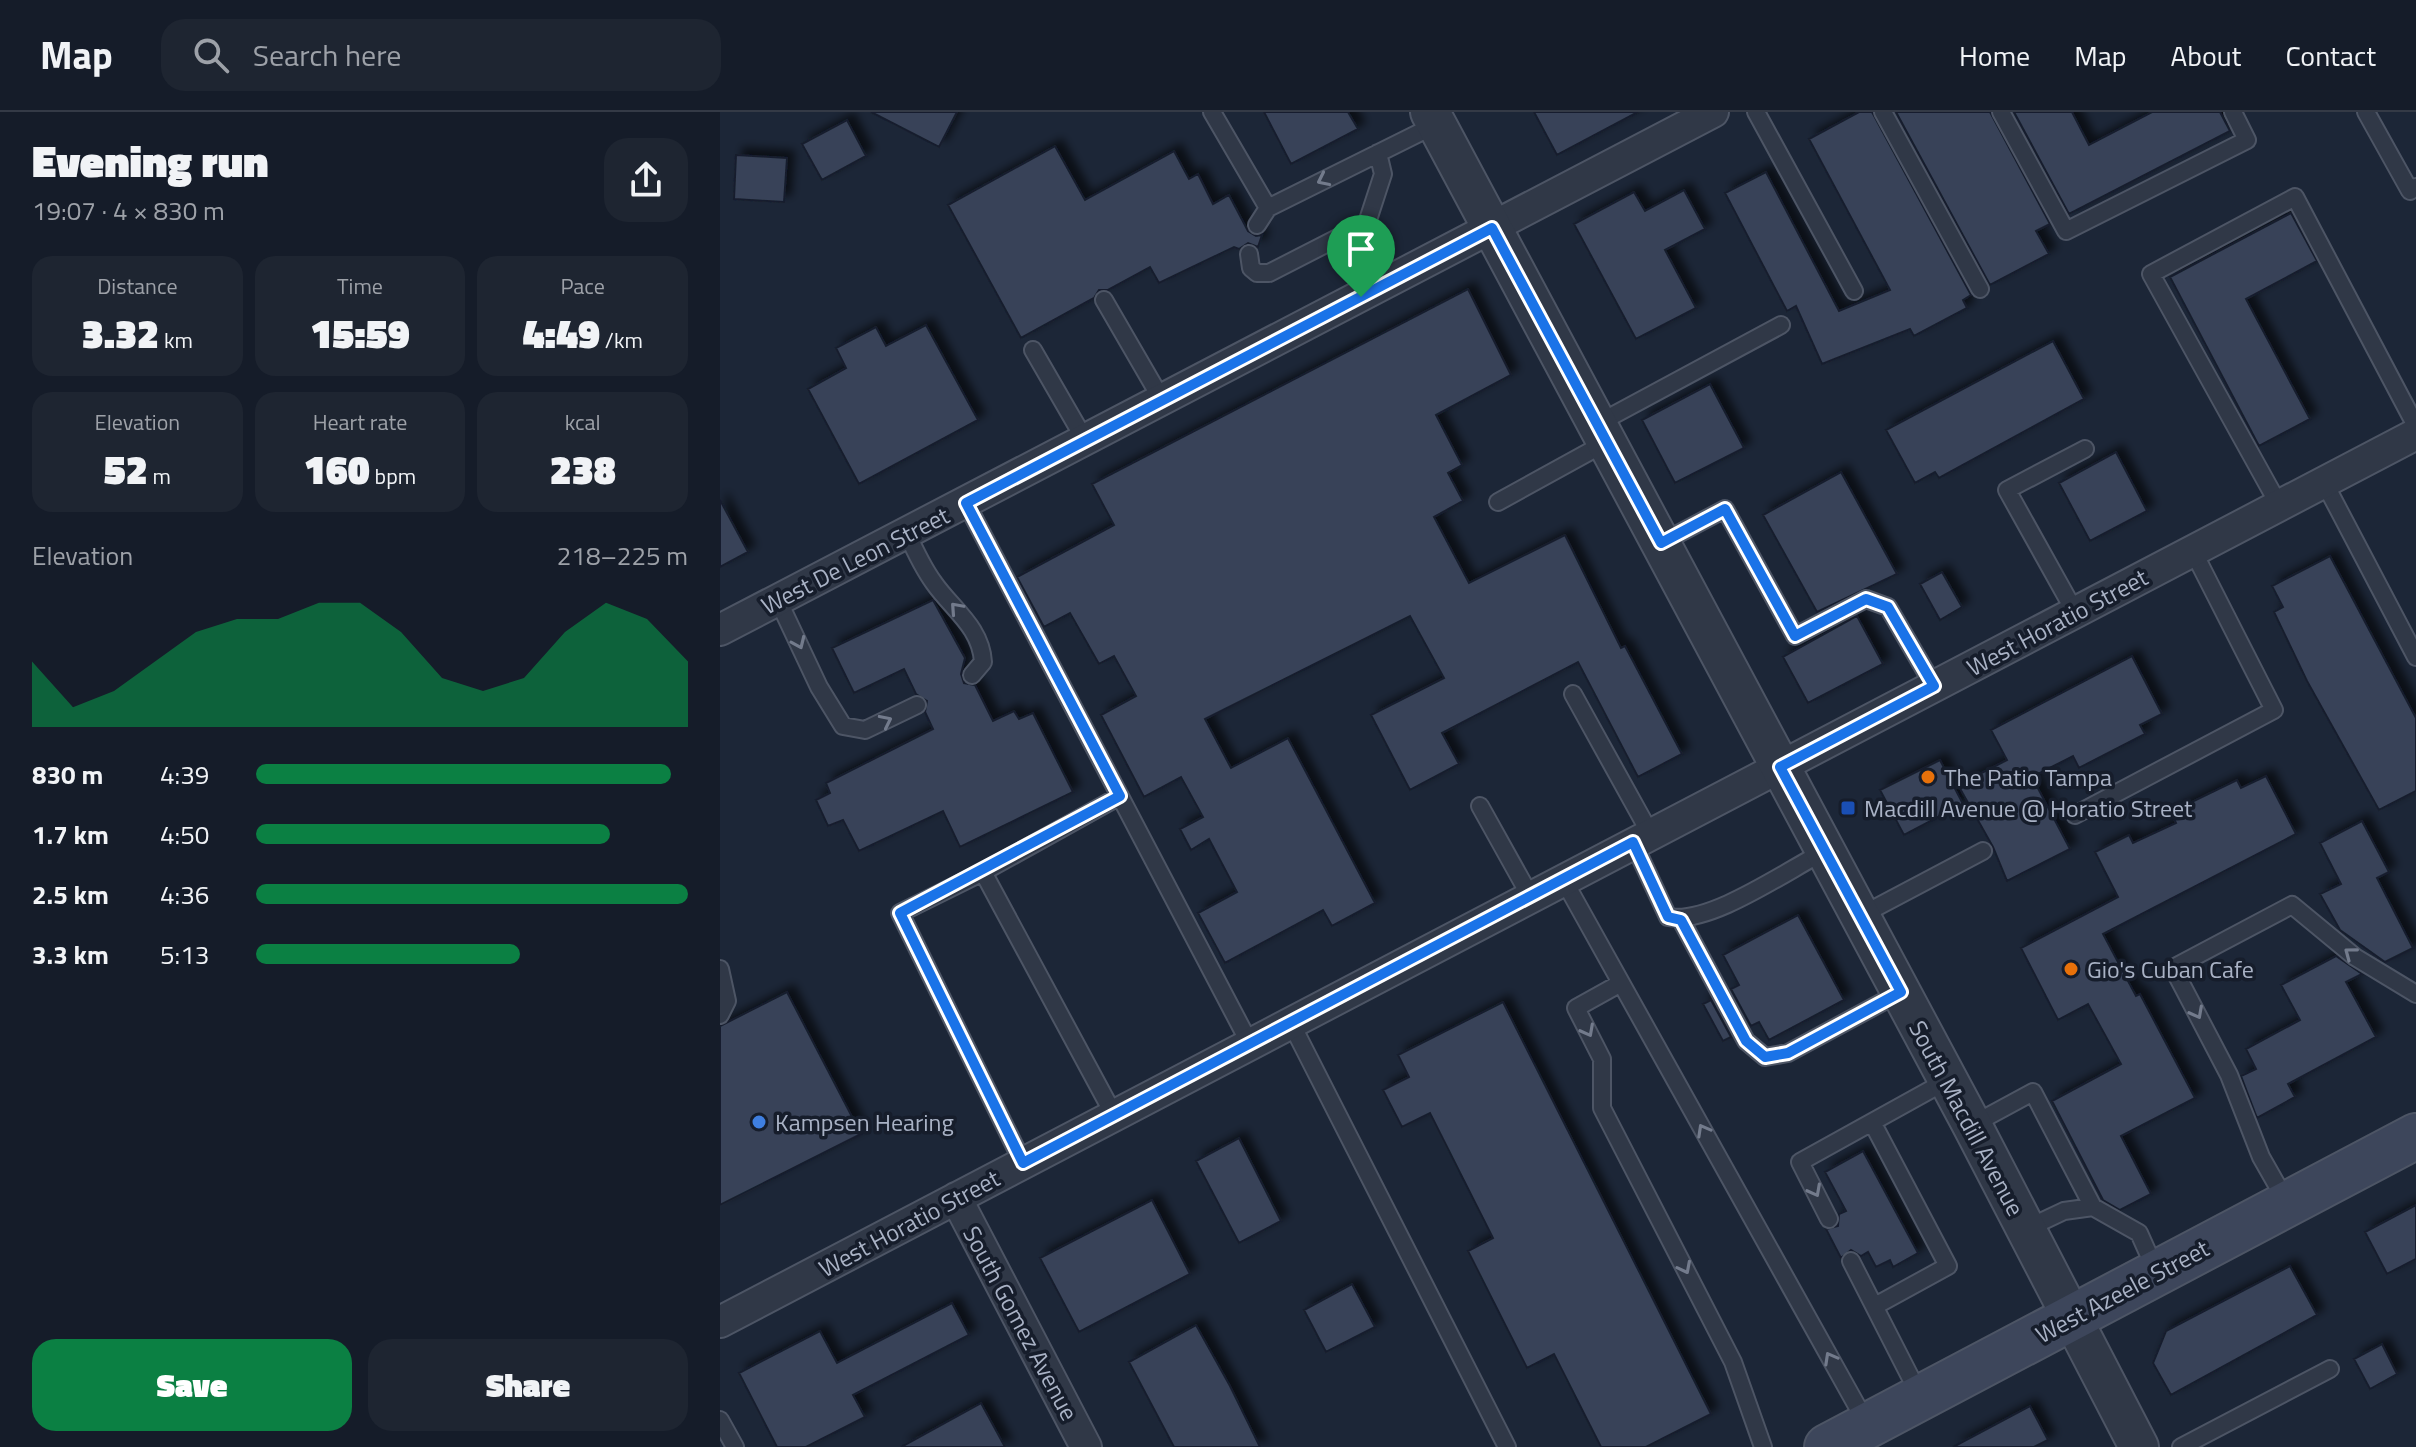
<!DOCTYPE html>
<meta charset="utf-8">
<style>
:root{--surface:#151c29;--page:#1e2531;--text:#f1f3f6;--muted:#9da1a8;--line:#343a46;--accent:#0b8043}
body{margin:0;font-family:"Titillium Web",sans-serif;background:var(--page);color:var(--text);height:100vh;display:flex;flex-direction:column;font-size:30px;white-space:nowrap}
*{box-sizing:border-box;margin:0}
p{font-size:26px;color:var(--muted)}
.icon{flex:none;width:44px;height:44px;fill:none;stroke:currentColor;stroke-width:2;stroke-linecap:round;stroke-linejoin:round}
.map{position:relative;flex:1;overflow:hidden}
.drawer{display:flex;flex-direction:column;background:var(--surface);width:720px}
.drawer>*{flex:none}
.pin{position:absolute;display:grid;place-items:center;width:68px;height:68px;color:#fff;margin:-82px -34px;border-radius:50% 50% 50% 0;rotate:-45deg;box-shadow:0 0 8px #0007}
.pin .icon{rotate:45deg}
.round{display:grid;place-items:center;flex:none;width:84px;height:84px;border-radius:24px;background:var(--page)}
.overview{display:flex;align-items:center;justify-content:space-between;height:136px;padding:0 32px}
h1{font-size:44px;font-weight:800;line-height:60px}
.metrics{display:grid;grid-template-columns:repeat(3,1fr);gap:12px;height:136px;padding:8px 32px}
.metrics div{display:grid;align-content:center;border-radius:20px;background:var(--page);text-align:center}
.metrics b{font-size:40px;font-weight:800}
.metrics small{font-size:22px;font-weight:400}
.metrics p{font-size:22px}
.chart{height:224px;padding:16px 32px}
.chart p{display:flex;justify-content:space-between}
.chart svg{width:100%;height:144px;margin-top:8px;fill:var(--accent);opacity:.7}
.action{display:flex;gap:16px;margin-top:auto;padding:16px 32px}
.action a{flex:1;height:92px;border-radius:24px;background:var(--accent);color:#fff;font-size:32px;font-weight:800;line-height:92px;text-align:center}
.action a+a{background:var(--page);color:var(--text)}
ul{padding:0 32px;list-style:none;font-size:26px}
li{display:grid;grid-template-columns:128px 96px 1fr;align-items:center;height:60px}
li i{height:20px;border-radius:10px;background:var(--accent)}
header{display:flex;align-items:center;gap:48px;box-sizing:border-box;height:112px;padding:0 40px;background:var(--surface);border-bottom:2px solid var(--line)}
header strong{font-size:38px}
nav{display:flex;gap:44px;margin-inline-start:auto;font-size:28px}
.search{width:560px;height:72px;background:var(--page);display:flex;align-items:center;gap:20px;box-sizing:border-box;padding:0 28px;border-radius:24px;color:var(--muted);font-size:30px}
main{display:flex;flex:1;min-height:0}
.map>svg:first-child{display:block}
</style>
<header>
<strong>Map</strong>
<div class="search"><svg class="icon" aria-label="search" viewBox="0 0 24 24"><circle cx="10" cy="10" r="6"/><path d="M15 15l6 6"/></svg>Search here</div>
<nav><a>Home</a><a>Map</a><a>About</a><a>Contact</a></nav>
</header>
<main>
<section class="drawer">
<div class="overview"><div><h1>Evening run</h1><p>19:07 · 4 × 830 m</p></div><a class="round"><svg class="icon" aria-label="share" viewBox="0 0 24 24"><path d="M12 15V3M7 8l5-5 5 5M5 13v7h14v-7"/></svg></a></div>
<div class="metrics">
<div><p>Distance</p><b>3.32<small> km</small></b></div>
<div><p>Time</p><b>15:59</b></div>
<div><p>Pace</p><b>4:49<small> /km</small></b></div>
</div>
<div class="metrics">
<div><p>Elevation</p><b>52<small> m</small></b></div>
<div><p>Heart rate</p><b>160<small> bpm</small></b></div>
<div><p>kcal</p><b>238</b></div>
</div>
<div class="chart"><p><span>Elevation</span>218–225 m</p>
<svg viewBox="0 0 160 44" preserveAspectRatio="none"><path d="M0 44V24L10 38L20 33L30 24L40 15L50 11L60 11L70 6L80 6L90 15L100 29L110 33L120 29L130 15L140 6L150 11L160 24V44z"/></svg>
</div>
<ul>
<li><b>830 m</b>4:39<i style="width:96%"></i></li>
<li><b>1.7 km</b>4:50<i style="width:82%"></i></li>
<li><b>2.5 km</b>4:36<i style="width:100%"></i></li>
<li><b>3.3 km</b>5:13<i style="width:61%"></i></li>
</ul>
<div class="action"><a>Save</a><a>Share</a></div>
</section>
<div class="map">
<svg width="1696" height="1335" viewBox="0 0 1696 1335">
<defs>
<filter id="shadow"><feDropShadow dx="7" dy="-7" stdDeviation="4" flood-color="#0009"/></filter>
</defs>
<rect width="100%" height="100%" fill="#1c2637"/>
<path fill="#384358" stroke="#181f2d" stroke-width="2" filter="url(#shadow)" d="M151 0H237L219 35Z
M544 0H628L638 17 571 52Z
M814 0H918L837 43Z
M1139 0H1152L1251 183 1243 188 1247 196 1194 224 1190 217 1102 252 1076 194 1067 199 1005 81 1046 60 1119 199 1170 178 1089 27Z
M1176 0H1270L1330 112 1316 119 1329 142 1270 173Z
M1294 0H1352L1369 33 1432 0H1500L1510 19 1349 102Z
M127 8 146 44 102 68 82 32Z
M335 34 365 88 454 39 469 67 478 62 493 92 509 83 528 119 536 124 542 123 538 135 528 131 519 137 514 135 439 171 430 155 388 178H379L374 186 301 226 228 93Z
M16 43 67 46 64 90 14 87Z
M964 78 985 117 945 138 976 196 916 227 854 112 914 80 925 99Z
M1571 101 1597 149 1526 187 1590 307 1539 334 1450 165Z
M748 177 791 263 716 303 742 353 728 361 743 389 714 405 749 471 845 423 901 536 905 534 962 642 918 665 858 550 722 621 739 652 690 678 651 603 724 566 690 504 485 607 511 656 568 626 655 791 612 814 603 798 505 851 478 801 517 780 489 727 471 738 460 717 483 705 461 665 424 685 381 603 416 584 394 544 379 552 350 501 324 515 297 465 394 413 372 372Z
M206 213 258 308 139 372 88 277 126 256 116 236 156 215 166 234Z
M1333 229 1364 287 1219 366 1215 360 1195 371 1166 318Z
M990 272 1024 336 955 371 922 308Z
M1396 340 1427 399 1370 429 1339 371Z
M1121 360 1177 462 1097 500 1043 403Z
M0 388 28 440 0 455Z
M1610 444 1696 606V679L1659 698 1587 569 1554 500 1563 495 1552 474Z
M1222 460 1242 495 1220 508 1200 472Z
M213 488 245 546 241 562 244 571 255 573 273 609 294 599 299 607 313 601 353 680 240 735 223 699 139 739 123 708 108 714 96 688 110 681 106 671 213 617 205 600 207 589 196 582 184 557 134 581 112 536Z
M1137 504 1163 552 1088 591 1063 545Z
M1412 544 1442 602 1420 613 1425 622 1359 656 1353 644 1312 665 1350 737 1287 769 1273 735 1238 673 1287 648 1271 618Z
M1220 648 1243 692 1184 723 1160 678Z
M1546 664 1576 722 1383 822 1416 884 1420 882 1475 986 1401 1024 1431 1082 1400 1098 1383 1088 1332 989 1401 952 1368 892 1338 908 1301 836 1398 785 1375 740 1409 723 1413 731 1456 711 1451 700 1517 668 1521 676Z
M1642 709 1669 760 1657 766 1693 836 1665 850 1620 818 1600 782 1621 772 1600 731Z
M1078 803 1124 888 1049 928 1039 910 1031 914 1011 877 1019 873 1003 843Z
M1616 844 1642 862 1626 870 1656 925 1568 972 1575 985 1537 1006 1521 964 1536 957 1526 937 1580 908 1561 873Z
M67 880 141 1022 0 1093V914Z
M991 888 1011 925 1003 929 983 892Z
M783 890 991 1302 926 1335H881L834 1242 807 1256 748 1139 773 1126 710 1001 682 1015 663 978 689 965 678 943Z
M519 1026 561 1109 519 1131 476 1049Z
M1143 1039 1198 1141 1173 1155 1170 1148 1156 1155 1148 1140 1141 1144 1131 1138 1121 1146 1106 1117 1118 1114 1119 1102 1126 1099 1105 1060Z
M432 1088 470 1162 359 1220 320 1146Z
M1696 1093V1147L1667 1162 1645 1120Z
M1570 1154 1597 1203 1451 1283 1433 1251 1446 1219Z
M632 1172 655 1215 606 1240 584 1198Z
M232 1191 249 1223 133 1283 145 1305 86 1335H57L19 1261 100 1219 117 1251Z
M476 1213 510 1274 540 1335H454L409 1250Z
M1662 1232 1677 1262 1650 1277 1634 1247Z
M261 1291 285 1335H181Z
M1310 1294 1328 1328 1314 1335H1233Z"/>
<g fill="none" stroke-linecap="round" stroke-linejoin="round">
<defs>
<path id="service" d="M492 0 548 96
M1036 0 1134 179
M1163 0 1260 177
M1281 0 1346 119 1527 28 1513 0
M1646 0 1690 79 1696 75
M537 113 548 96 717 12
M529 142 531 156 537 161H549L647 111 663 62 658 41
M384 188 442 288
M313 238 365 328
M877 312 1061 213
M1604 370 1696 545
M778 390 887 330
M246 391 530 932
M1559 393 1431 162 1575 85 1696 314
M187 421C195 439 203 456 214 471 232 497 261 515 263 550L252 563
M941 431 1005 397 1075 524 1146 487 1168 495 1214 574
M58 488 99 575 123 614 145 618 197 593
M1355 500 1287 378 1365 337
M853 582 930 721
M760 694 809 782
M1355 703 1554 598 1473 439
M913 730 948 805C990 813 1066 759 1105 739
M263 760 400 684
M842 765 1147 1312
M1140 804 1263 739
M961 808 1026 929 1045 945 1068 941 1181 880
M0 857 7 889 0 903
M901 871 856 896 882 947V996L1013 1250 1043 1335
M571 911 787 1335
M1152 1010 1228 1154 1155 1194
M1252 1013 1313 980 1373 1095
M303 1051 180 801 263 760 394 1003
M1566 1089 1541 1045 1509 963 1453 856 1572 793 1635 845 1696 882
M1109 1107 1080 1050 1228 968
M1306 1117 1344 1099 1373 1095 1419 1121 1436 1159
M1131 1149 1200 1284
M0 1308 15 1335
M1461 1335 1610 1257"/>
<path id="minor" d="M0 518 993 0
M236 1086 366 1335
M0 1210C565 913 1130 616 1696 322"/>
<path id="tertiary" d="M710 0 1252 1013 1419 1335"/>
<path id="secondary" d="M1107 1335 1696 1024"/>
</defs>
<use href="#service" stroke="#4d5565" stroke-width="20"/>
<use href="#minor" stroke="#4d5565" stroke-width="34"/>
<use href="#tertiary" stroke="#4d5565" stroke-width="42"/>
<use href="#secondary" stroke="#4d5565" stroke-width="48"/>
<use href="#service" stroke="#303847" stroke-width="16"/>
<use href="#minor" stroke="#303847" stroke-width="30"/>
<use href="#tertiary" stroke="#303847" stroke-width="38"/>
<use href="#secondary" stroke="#3d465b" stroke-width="44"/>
</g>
<defs><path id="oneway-chevron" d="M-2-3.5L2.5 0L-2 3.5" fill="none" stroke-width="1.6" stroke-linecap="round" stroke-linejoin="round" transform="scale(2)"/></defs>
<g stroke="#737b8c">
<use href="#oneway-chevron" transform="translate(603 68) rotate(154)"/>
<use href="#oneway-chevron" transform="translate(236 496) rotate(-132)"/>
<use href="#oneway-chevron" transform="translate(79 531) rotate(66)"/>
<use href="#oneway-chevron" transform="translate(166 609) rotate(-26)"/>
<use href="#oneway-chevron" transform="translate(1630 841) rotate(-143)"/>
<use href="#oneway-chevron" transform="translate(1477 901) rotate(62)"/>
<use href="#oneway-chevron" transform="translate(868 919) rotate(62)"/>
<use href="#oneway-chevron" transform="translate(983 1018) rotate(-119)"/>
<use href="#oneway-chevron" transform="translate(1095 1079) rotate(62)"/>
<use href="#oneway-chevron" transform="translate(965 1156) rotate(63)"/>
<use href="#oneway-chevron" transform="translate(1110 1246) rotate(-119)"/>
</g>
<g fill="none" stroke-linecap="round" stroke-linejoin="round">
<defs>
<path id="route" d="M772 116 941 431 1005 397 1075 524 1146 487 1168 495 1214 574 1060 655 1181 880 1068 941 1045 945 1026 929 961 808 948 805 913 730 303 1051 180 801 400 684 246 391Z"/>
</defs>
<use href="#route" stroke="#fff" stroke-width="16"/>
<use href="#route" stroke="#1a73e8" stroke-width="10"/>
</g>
<g fill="#e8710a" stroke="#161d2b" stroke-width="3">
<circle cx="1208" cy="665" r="8"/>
<circle cx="1351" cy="857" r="8"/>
</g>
<rect fill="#1a4fb4" stroke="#161d2b" stroke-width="3" x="1120" y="688" width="16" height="16" rx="4"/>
<circle fill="#3f7fe0" stroke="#161d2b" stroke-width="3" cx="39" cy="1010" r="8"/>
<g text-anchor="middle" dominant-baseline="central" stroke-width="7" stroke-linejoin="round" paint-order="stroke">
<g font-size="24" fill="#a9b2c5" stroke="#161d2b">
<text transform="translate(135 448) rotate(-27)">West De Leon Street</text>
<text transform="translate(1337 510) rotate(-28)">West Horatio Street</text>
<text transform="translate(1247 1006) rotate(62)">South Macdill Avenue</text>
<text transform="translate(189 1111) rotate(-28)">West Horatio Street</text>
<text transform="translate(1402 1179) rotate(-28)">West Azeele Street</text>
<text transform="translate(301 1211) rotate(62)">South Gomez Avenue</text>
</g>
<g font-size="24" fill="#a9b2c5" stroke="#161d2b" text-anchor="start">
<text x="1224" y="665">The Patio Tampa</text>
<text x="1144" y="696">Macdill Avenue @ Horatio Street</text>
<text x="1367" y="857">Gio's Cuban Cafe</text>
<text x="55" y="1010">Kampsen Hearing</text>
</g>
</g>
</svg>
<div class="pin" style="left:641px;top:185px;background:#1e9e55"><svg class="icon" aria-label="arrive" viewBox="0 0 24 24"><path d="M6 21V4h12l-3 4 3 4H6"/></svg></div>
</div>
</main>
